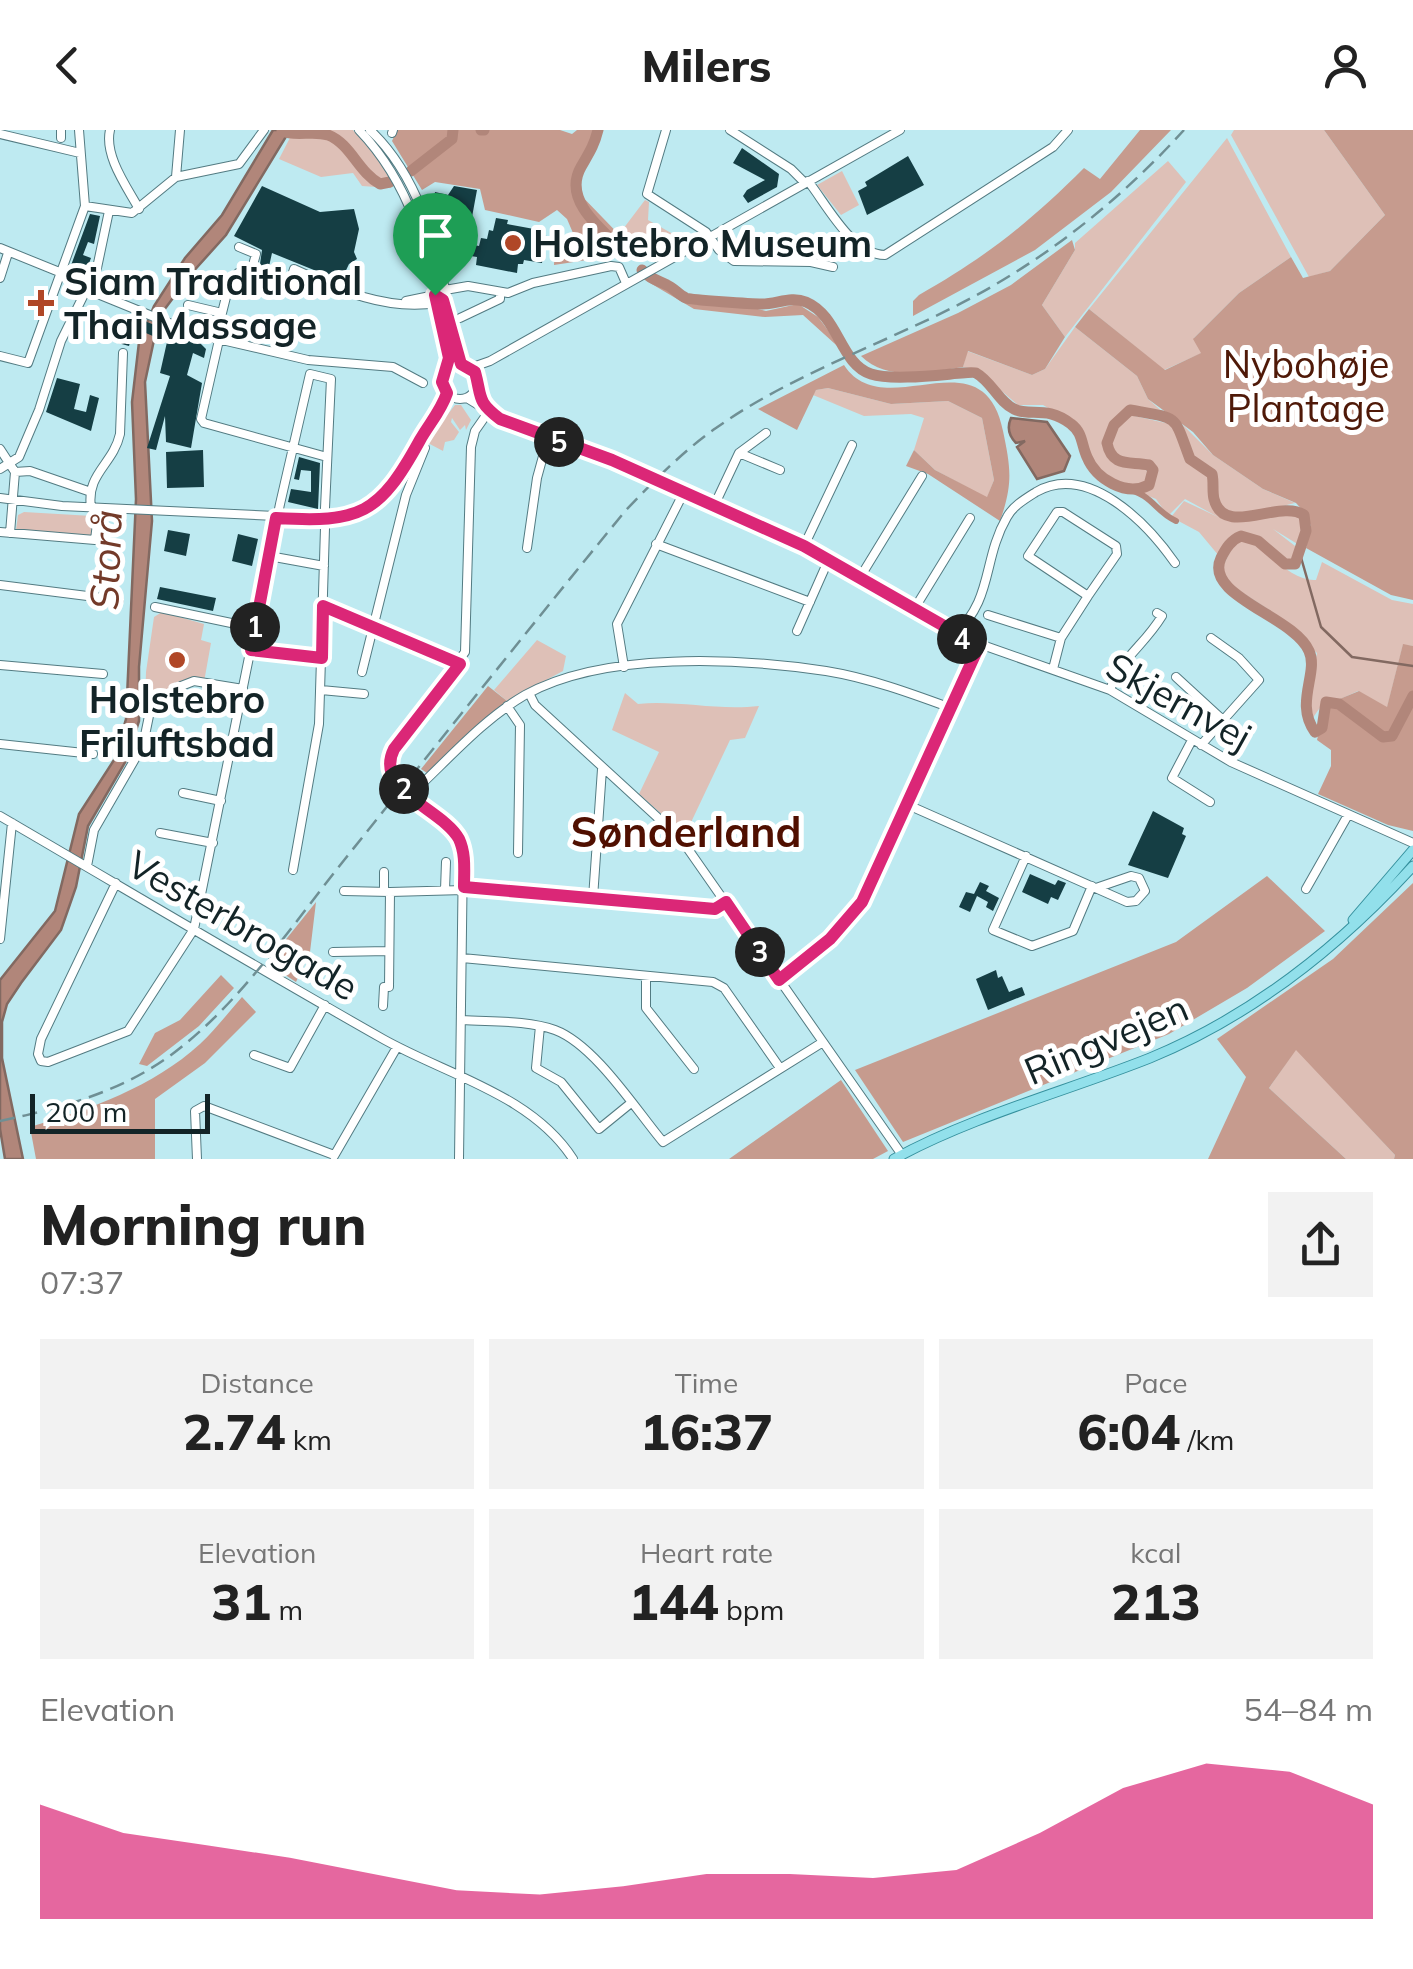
<!DOCTYPE html>
<meta charset="utf-8">
<style>
:root{--surface:#fff;--page:#f2f2f2;--text:#222;--muted:#767676;--accent:#db2777}
body{margin:0;font-family:Mulish,sans-serif;background:var(--page);color:var(--text);height:100vh;display:flex;flex-direction:column;font-size:38px;white-space:nowrap}
*{box-sizing:border-box;margin:0}
p{font-size:32px;color:var(--muted)}
.icon{flex:none;width:55px;height:55px;fill:none;stroke:currentColor;stroke-width:2;stroke-linecap:round;stroke-linejoin:round}
.map{position:relative;height:1029px;overflow:hidden}
.details{display:flex;flex-direction:column;background:var(--surface);flex:1}
.details>*{flex:none}
.scale{position:absolute;left:30px;bottom:25px;width:180px;box-sizing:border-box;padding-left:10px;border:5px solid #132427;border-top:0;font-size:28px;line-height:35px;white-space:nowrap;color:#132427;-webkit-text-stroke:8px #fff;paint-order:stroke}
.pin{position:absolute;display:grid;place-items:center;width:85px;height:85px;color:#fff;margin:-102px -42px;border-radius:50% 50% 50% 0;rotate:-45deg;box-shadow:0 0 10px #0007}
.pin .icon{rotate:45deg}
.km{position:absolute;width:50px;height:50px;margin:-25px;border-radius:50%;background:#222;color:#fff;font-size:28px;line-height:50px;text-align:center}
.round{display:grid;place-items:center;flex:none;width:105px;height:105px;border-radius:0px;background:var(--page)}
.headline{display:flex;align-items:center;justify-content:space-between;height:170px;padding:0 40px}
h1{font-size:55px;font-weight:800;line-height:75px}
.metrics{display:grid;grid-template-columns:repeat(3,1fr);gap:15px;height:170px;padding:10px 40px}
.metrics div{display:grid;align-content:center;border-radius:0px;background:var(--page);text-align:center}
.metrics b{font-size:50px;font-weight:800}
.metrics small{font-size:28px;font-weight:400}
.metrics p{font-size:28px}
.chart{height:280px;padding:20px 40px}
.chart p{display:flex;justify-content:space-between}
.chart svg{width:100%;height:180px;margin-top:10px;fill:var(--accent);opacity:.7}
header{display:flex;justify-content:space-between;align-items:center;height:130px;padding:0 40px;background:var(--surface);font-size:45px;font-weight:800}
.map>svg:first-child{display:block}
</style>
<header><svg class="icon" aria-label="back" viewBox="0 0 24 24"><path d="M15 5l-7 7 7 7"/></svg>Milers<svg class="icon" aria-label="person" viewBox="0 0 24 24"><circle cx="12" cy="8" r="4"/><path d="M4 21q1-7 8-7t8 7"/></svg></header>
<div class="map">
<svg width="1413" height="1029" viewBox="0 0 1413 1029">
<rect width="100%" height="100%" fill="#beeaf1"/>
<path fill="#dec0b7" d="M294 0H353C367 15 390 37 391 58L362 56 353 43 321 47 279 29Z
M1234 0H1324L1385 85 1330 141 1309 147 1231 5Z
M1227 8 1291 127 1239 163 1194 208 1202 223 1164 240 1089 179Z
M1168 31 1186 52 1065 207 1042 175 1075 120V113Z
M842 41 859 75 841 85 817 55Z
M645 70 649 72 648 90 682 109 651 118 645 111 631 118 620 103Z
M1075 197 1137 246 1148 269 1165 284 1128 277C1091 304 1098 335 1145 338L1149 345 1143 354C1123 356 1101 349 1091 330 1085 320 1087 307 1081 297L1043 275H1018L976 239 963 237 967 221 1032 245 1045 239Z
M828 258 891 274 948 271 982 288 994 350 987 368 935 340 914 320 924 288 911 284 864 286 813 265 816 260Z
M455 275H461L471 290 466 300 465 295 460 300 452 288 451 292 459 302 454 310 445 312 443 321 426 312Z
M1130 285 1170 294 1183 313 1185 328 1210 349C1216 429 1263 366 1300 387L1303 397 1299 415 1273 399 1299 419 1294 432C1268 428 1260 396 1232 406L1219 426 1199 402 1171 387 1184 371 1218 387 1185 369 1168 386 1156 369 1138 362 1153 355 1157 339 1146 330H1120L1110 317 1115 301Z
M1183 295 1213 325 1263 359 1295 373 1244 385 1223 379 1217 366 1214 343 1192 326Z
M24 382 92 386 91 407 16 400 18 385Z
M1236 410H1253C1268 425 1295 452 1316 450L1322 432 1392 470 1413 474V516L1403 515 1387 578 1358 561 1338 570 1326 569 1312 589 1310 557 1317 523 1274 483 1226 452 1222 438Z
M162 482 204 494 201 510 211 513 204 552 174 556 162 577 145 574 146 542 154 487Z
M537 510 566 526 563 541 507 571 494 560Z
M625 563 638 574C677 570 718 581 759 576L745 608 730 610 685 705 639 664 659 622 612 600Z
M1296 919 1395 1025 1394 1029H1346L1269 958Z"/>
<path fill="#c69b8e" d="M397 0H560L572 4 577 0H596C591 21 576 37 574 58L631 117 645 111 653 120 554 135 555 118 573 103 567 89 557 80 539 92 485 80 480 59 435 52 422 60 392 11Z
M1140 0H1171L1111 62 1035 120 913 186V171L919 165C986 127 1030 92 1084 38L1100 49Z
M1324 0H1413V470L1391 465 1306 418 1311 396 1306 384 1296 373 1263 359 1213 325 1193 302 1148 269 1137 246 1075 197 1089 179 1165 240 1201 223 1193 209 1239 163 1291 127 1303 148 1330 141 1385 85Z
M1072 110 1075 120 1042 175 1065 207 1045 239 1032 245 968 221 963 237C929 242 887 252 861 226L958 183 1011 155Z
M645 150 698 175 733 173 766 181 798 174 818 187 845 223 803 185 765 187 694 179Z
M844 235C884 297 983 201 1003 301 1011 339 1013 354 1000 391L928 344 906 336 914 320 935 340 987 367 994 350 982 288 948 271 891 274 828 258 816 260 797 300 758 279Z
M1403 514 1413 516V701L1388 695 1318 664 1331 636V620L1317 610 1325 575 1359 561 1387 577Z
M488 556 507 571 427 643 421 639Z
M1267 746 1325 801 1247 858 1169 904 903 1012 855 940 1176 812Z
M1413 753V1029H1394L1395 1025 1296 920 1269 958 1346 1029H1208L1246 947 1217 909 1333 829Z
M316 772 310 822 296 852 267 833Z
M221 845 234 858 199 896 147 936 139 934 155 903 180 890Z
M242 867 256 882 205 933 155 969V1029H36L30 997C90 979 153 957 200 914 215 900 228 883 242 867Z
M841 950 888 1021 873 1029H729Z"/>
<path fill="#b1867a" stroke="#826961" stroke-width="2.5" d="M273 0H290L226 105 191 144 161 184 157 196 145 252 152 391 139 537V591L127 629 88 696 76 757 61 800 21 853 7 874 2 892V928L23 1029H5L0 999V850L55 781 79 684 114 630 126 589 136 369 132 272 139 212 154 176 185 128 222 85Z
M1011 288 1047 292 1070 326 1064 341 1037 349 1017 317 1025 311 1016 313C1009 306 1007 297 1011 288Z"/>
<g fill="none" stroke-linecap="round" stroke-linejoin="round">
<path stroke="#826961" stroke-width="2.5" d="M1300 424 1321 497 1352 527 1413 536"/>
<path stroke="#b1867a" stroke-width="6" d="M1124 358C1154 365 1154 381 1176 391"/>
<path stroke="#b1867a" stroke-width="11" d="M481 0H484
M598 0C594 16 589 23 581 37 561 72 606 103 628 125
M282 1C296 7 313 0 328 5 351 14 358 42 380 54L390 52
M411 41 452 9 453 0
M642 140C650 149 657 150 667 155 674 158 679 165 686 168 691 170 752 174 762 174 777 174 791 166 806 172 839 186 840 234 871 244 898 253 970 240 976 243 991 251 999 272 1014 279 1030 287 1047 275 1071 294 1083 303 1081 314 1087 327 1096 349 1126 367 1149 355L1153 340 1149 335C1130 331 1112 338 1107 313L1114 295 1130 280C1181 289 1173 284 1190 329L1212 344C1214 352 1212 361 1214 369 1224 409 1280 368 1304 385L1306 401 1295 434H1285L1258 411 1241 406C1231 410 1226 418 1221 428 1203 466 1294 486 1309 521 1319 543 1294 573 1315 602L1322 598 1326 572 1339 574 1383 607 1392 606 1413 566"/>
</g>
<path fill="#153e44" d="M742 18 779 44 777 57 748 73 743 66 747 60 765 50 733 33Z
M908 26 924 55 867 85 858 61 867 56 865 52Z
M262 56 320 82 354 79 359 99 354 122 357 129 349 134 341 151 272 123 268 141 278 146 259 141 262 120 234 106Z
M454 56 477 60 472 87 462 90 459 112 479 116 481 108 487 109 489 100 493 101 496 88 508 90 507 94 534 99 533 104 547 106 542 133 524 130 523 134H518L517 143 476 135 477 127 458 124 457 131 449 130V101L441 100 444 82 433 75 435 62 448 65Z
M90 84 100 86 94 114 88 112 83 125 91 128 85 144 70 138Z
M126 184 199 212 206 219 204 228 193 223 187 245 202 253 191 318 166 312 165 286 156 320 147 318 170 246 160 243 167 212 134 198 129 216 118 213Z
M57 248 80 254 74 279 86 282 90 265 99 268 91 301 46 282Z
M203 320 204 357 167 358 166 322Z
M299 327 320 333 318 379 288 372 291 359 311 362V341L301 340 299 350 294 349Z
M168 400 190 404 186 426 164 421Z
M238 404 258 409 252 436 232 431Z
M160 457 216 468 213 481 157 469Z
M1153 681 1184 698 1182 704 1186 706 1168 748 1128 735Z
M1030 744 1055 755 1058 750 1066 753 1058 770 1051 767 1048 774 1022 762Z
M980 752 989 756 986 761 999 768 993 781 986 777 988 772 977 766 970 782 959 777 966 762 974 764Z
M996 840 998 848 1002 846 1009 862 1022 857 1025 865 988 880 976 849Z"/>
<g fill="none" stroke-linecap="round" stroke-linejoin="round">
<defs>
<path id="minor" d="M61 0V8
M110 0C104 26 127 57 139 79
M359 0C410 53 428 121 441 192 443 207 449 223 449 238
M370 0C417 44 436 113 448 174 453 195 451 215 461 234
M666 0 647 64 706 102 719 120 734 131 811 132 833 137
M730 0 791 39 805 53
M392 3 393 0
M0 4 80 23
M176 47 180 0
M808 51C827 75 852 125 885 125L1053 17 1068 0
M85 76 132 83 176 47 239 34 264 0
M0 118 84 152 88 160 196 204 308 230 393 237 423 253
M250 146 289 156 294 139C340 160 385 181 437 173
M0 148 8 123
M445 160 468 156 508 163 533 153 611 136 619 137 626 153
M406 171 435 165
M188 175 222 183 228 159 238 143 250 146 256 124 239 117
M460 188 500 169V164
M219 210 201 289 204 293 327 327
M0 226 28 233 85 76 79 0
M443 252a17 17 0 1 1 34 0a17 17 0 1 1-34 0Z
M470 238 490 231 900 0
M467 268 511 295 612 330 804 416 954 505 1110 560 1231 632 1413 713
M0 319 15 342 10 403
M739 323 780 340
M0 339 19 327 39 280 61 211 97 138 109 81
M15 342 30 341 88 361
M0 368 62 376 341 389 369 378 390 360 447 263
M714 376 739 323 766 303
M91 378C86 343 113 335 120 304L123 223
M0 402 95 410 97 393
M656 414 810 472
M804 416 852 315
M527 418 537 348 548 308
M269 426 324 436
M859 449 922 346
M0 455 119 470
M323 476 460 534
M155 477 255 498
M913 481 970 388
M988 485 1061 508
M797 501 828 431
M954 505C994 469 982 430 1007 387 1013 376 1025 369 1036 362 1088 332 1147 393 1175 433
M251 519 322 528
M0 535 103 544
M624 537 617 494 684 362
M1053 539 1061 508 1088 466 1028 426 1057 382H1063L1116 416 1117 424 1088 466
M362 542 406 365 425 318
M1176 547 1225 592
M176 558 194 551 243 559
M321 560 364 564
M1110 560C1122 526 1143 517 1162 486L1157 483
M529 563 535 575 681 709 902 1025
M507 576 520 595 518 723
M1192 610 1172 648 1210 672
M0 614 93 624
M1201 615 1259 550 1239 528 1211 508
M183 663 221 671
M410 665C447 631 482 590 525 565 604 521 739 528 826 541 869 548 910 563 951 578
M908 675 1127 772 1136 771 1145 761 1139 748 1131 746 1096 758
M0 686C127 760 254 836 383 909 447 945 532 965 573 1029
M160 703 213 713
M1026 726 993 800 1032 816 1073 801 1092 756
M87 736 94 700 143 615 150 581
M293 740 319 594 325 398
M116 753 41 909 38 924 41 931 48 932 128 901 194 799 280 374 310 244 331 249 325 378
M464 757 715 779 726 772
M1306 759 1348 685
M445 760 446 732
M344 761 390 762 389 857H384L383 876
M384 762V742
M390 762 464 760
M593 768 602 639
M0 809 12 693
M333 822 389 821
M462 828 713 852 724 858 780 938
M646 846V878L694 939
M779 850 830 809 862 772 979 516
M462 890C491 892 527 890 555 900 595 915 636 980 663 1012L823 912
M540 896 536 938 561 952 599 999 631 973
M254 925 290 938 325 875
M334 1026 397 917
M197 1029 195 981 204 976 334 1025
M459 1029 463 722C452 682 374 663 394 619L465 522 471 317 475 301 489 281"/>
<path id="major" d="M1353 790 1413 720
M894 1029C972 986 1067 961 1150 928 1252 886 1339 817 1413 736"/>
</defs>
<use href="#minor" stroke="#537b82" stroke-width="10"/>
<use href="#major" stroke="#36919e" stroke-width="11"/>
<use href="#minor" stroke="#fff" stroke-width="8"/>
<use href="#major" stroke="#92e0eb" stroke-width="9"/>
<path stroke="#6f8f94" stroke-width="2.5" stroke-dasharray="15 8" stroke-linecap="butt" d="M0 991C62 978 124 961 175 922 242 871 292 795 345 729 438 613 531 496 626 380 654 351 683 321 716 298 795 242 890 212 975 166 1054 123 1124 66 1184 0"/>
</g>
<g fill="none" stroke-linecap="round" stroke-linejoin="round">
<defs>
<path id="route" d="M435 165 443 170 461 234 475 242C482 267 476 271 500 289L612 330 804 416 979 516 862 772 830 809 779 850 726 772 715 779 464 757C464 741 466 724 459 709 443 679 373 661 394 619L460 534 323 476 322 528 251 520 276 388C360 393 379 385 420 310 429 294 441 281 447 263L442 252 449 228Z"/>
</defs>
<use href="#route" stroke="#fff" stroke-width="20"/>
<use href="#route" stroke="#db2777" stroke-width="12"/>
</g>
<g fill="#b04727" stroke="#fff" stroke-width="4">
<circle cx="513" cy="113" r="10"/>
<path d="M36 158h10v10h10v10h-10v10h-10v-10h-10v-10h10z"/>
<circle cx="177" cy="530" r="10"/>
</g>
<g text-anchor="middle" dominant-baseline="central" stroke-width="10" stroke-linejoin="round" paint-order="stroke">
<g font-size="38" font-weight="bold" fill="#132427" stroke="#fff" text-anchor="start">
<text x="533" y="113">Holstebro Museum</text>
<text x="64" y="151">Siam Traditional<tspan x="64" dy="44">Thai Massage</tspan></text>
<text x="177" y="569" text-anchor="middle">Holstebro<tspan x="177" dy="44">Friluftsbad</tspan></text>
</g>
<g font-size="38" fill="#4f1908" stroke="#fff">
<text x="1306" y="234">Nybohøje<tspan x="1306" dy="44">Plantage</tspan></text>
</g>
<g font-size="38" fill="#132427" stroke="#fff">
<text transform="translate(1179 571) rotate(29)">Skjernvej</text>
<text transform="translate(243 795) rotate(30)">Vesterbrogade</text>
<text transform="translate(1106 909) rotate(-23)">Ringvejen</text>
</g>
<g font-size="40" font-style="italic" fill="#733a29" stroke="#fff">
<text transform="translate(105 430) rotate(-88)">Storå</text>
</g>
<g font-size="42" font-weight="bold" fill="#500f00" stroke="#fff">
<text x="686" y="701">Sønderland</text>
</g>
</g>
</svg>
<div class="scale">200 m</div>
<div class="pin" style="left:435px;top:165px;background:#1e9e55"><svg class="icon" aria-label="arrive" viewBox="0 0 24 24"><path d="M6 21V4h12l-3 4 3 4H6"/></svg></div>
<b class="km" style="left:255px;top:497px">1</b>
<b class="km" style="left:404px;top:659px">2</b>
<b class="km" style="left:760px;top:822px">3</b>
<b class="km" style="left:962px;top:509px">4</b>
<b class="km" style="left:559px;top:312px">5</b>
</div>
<section class="details">
<div class="headline"><div><h1>Morning run</h1><p>07:37</p></div><a class="round"><svg class="icon" aria-label="share" viewBox="0 0 24 24"><path d="M12 15V3M7 8l5-5 5 5M5 13v7h14v-7"/></svg></a></div>
<div class="metrics">
<div><p>Distance</p><b>2.74<small> km</small></b></div>
<div><p>Time</p><b>16:37</b></div>
<div><p>Pace</p><b>6:04<small> /km</small></b></div>
</div>
<div class="metrics">
<div><p>Elevation</p><b>31<small> m</small></b></div>
<div><p>Heart rate</p><b>144<small> bpm</small></b></div>
<div><p>kcal</p><b>213</b></div>
</div>
<div class="chart"><p><span>Elevation</span>54–84 m</p>
<svg viewBox="0 0 160 44" preserveAspectRatio="none"><path d="M0 44V16L10 23L20 26L30 29L40 33L50 37L60 38L70 36L80 33L90 33L100 34L110 32L120 23L130 12L140 6L150 8L160 16V44z"/></svg>
</div>
</section>
